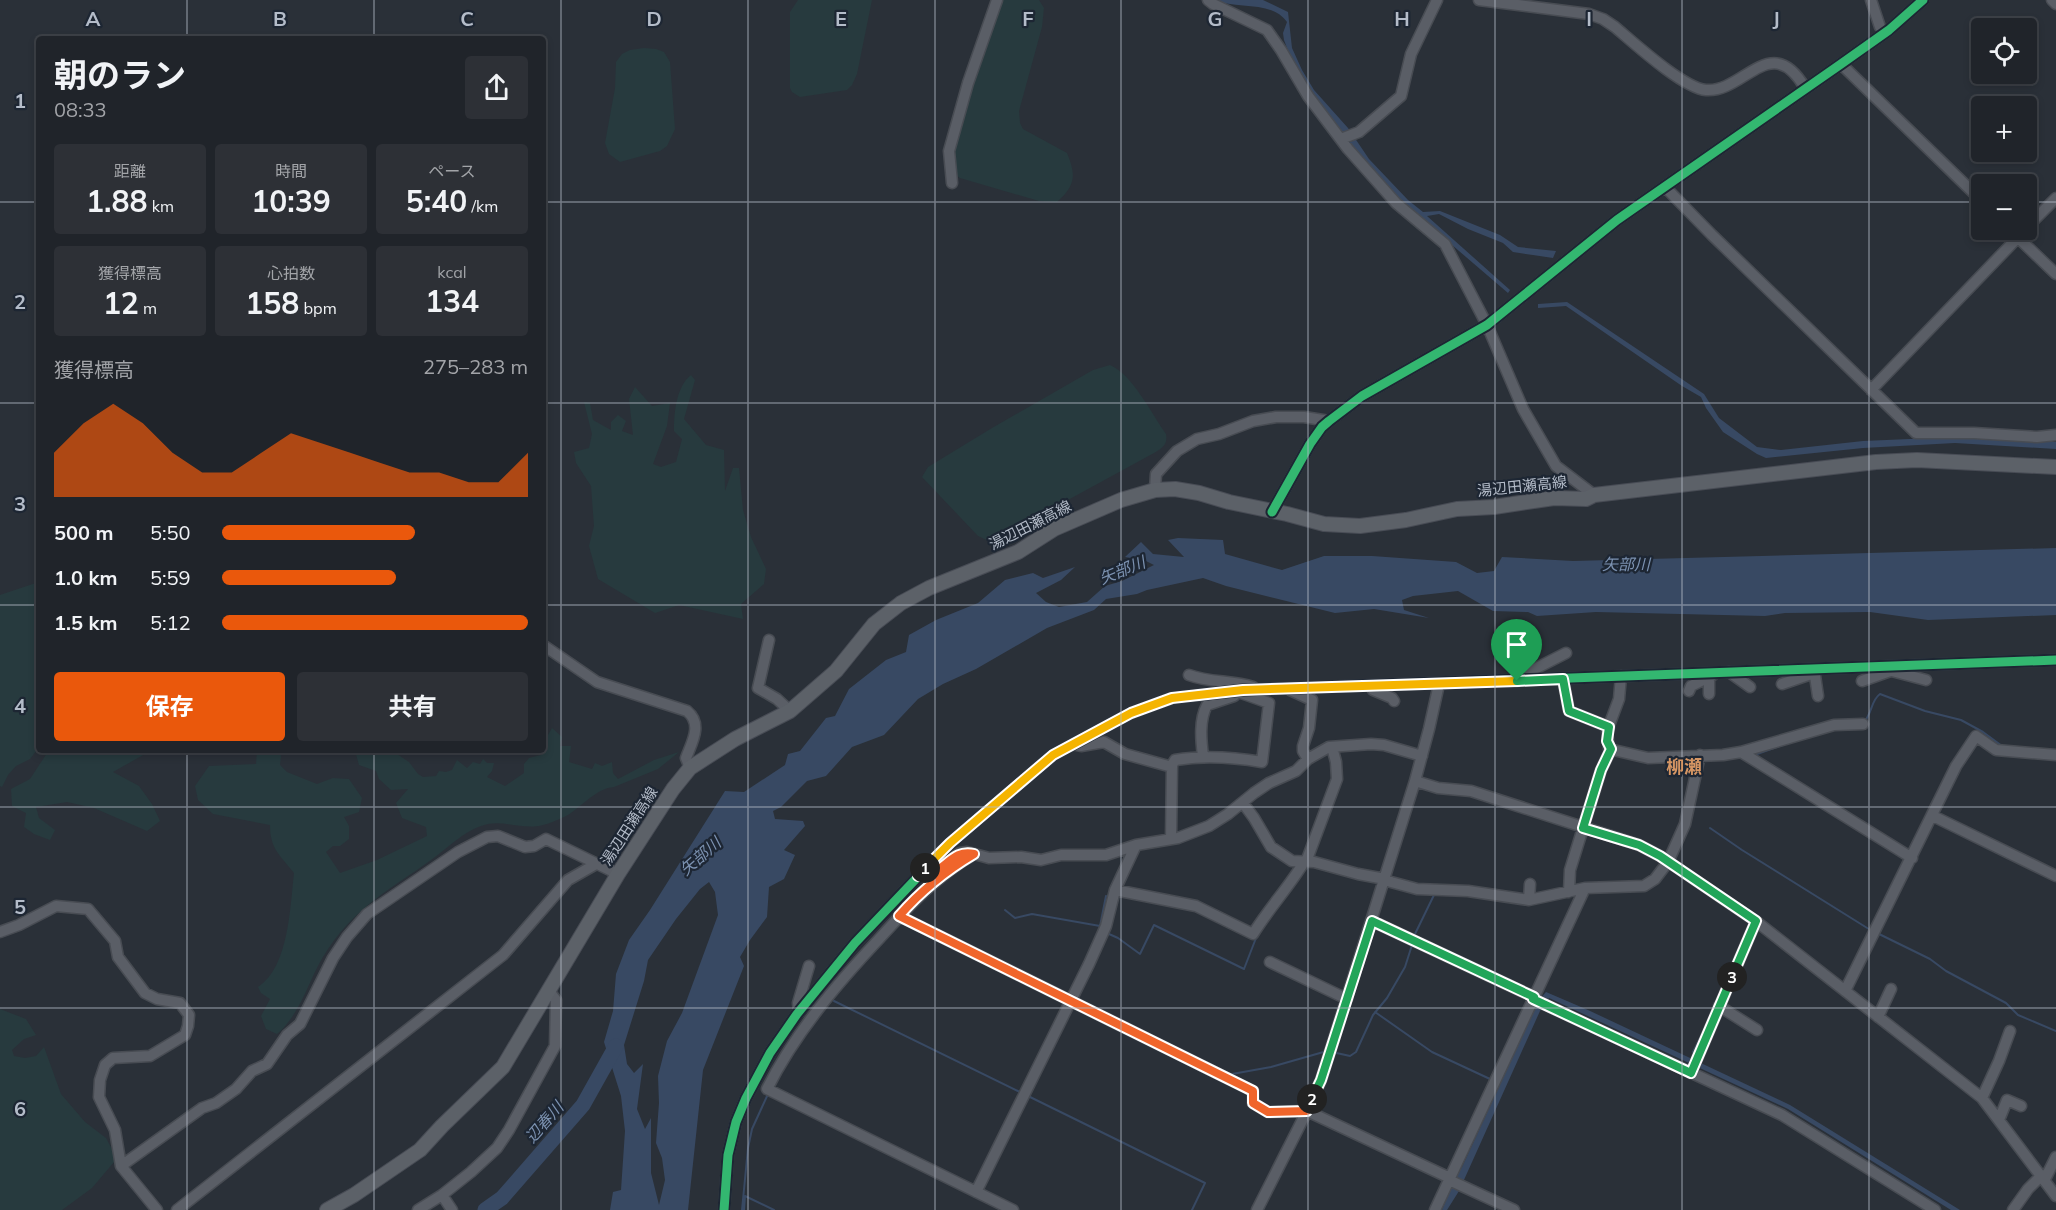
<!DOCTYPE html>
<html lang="ja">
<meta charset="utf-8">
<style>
:root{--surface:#20242a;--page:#2d3036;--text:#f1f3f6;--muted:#a2a4a8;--line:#3d4147;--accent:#ea580c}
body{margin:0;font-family:Mulish,"Noto Sans JP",sans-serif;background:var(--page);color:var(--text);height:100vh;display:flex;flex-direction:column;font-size:22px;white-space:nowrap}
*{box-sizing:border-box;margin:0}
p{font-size:20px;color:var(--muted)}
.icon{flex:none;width:33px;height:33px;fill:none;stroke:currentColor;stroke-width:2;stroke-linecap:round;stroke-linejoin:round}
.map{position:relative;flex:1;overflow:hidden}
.panel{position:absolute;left:36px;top:36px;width:510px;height:717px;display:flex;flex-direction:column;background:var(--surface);border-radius:6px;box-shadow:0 3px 9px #0003,0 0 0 2px var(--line)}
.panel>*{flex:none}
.controls{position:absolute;left:1971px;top:18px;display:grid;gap:12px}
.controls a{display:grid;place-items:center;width:66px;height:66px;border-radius:6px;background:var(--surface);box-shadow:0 3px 9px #0003,0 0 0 2px var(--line);font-size:30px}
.pin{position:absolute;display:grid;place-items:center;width:51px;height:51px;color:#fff;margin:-62px -26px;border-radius:50% 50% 50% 0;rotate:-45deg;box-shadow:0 0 6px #0007}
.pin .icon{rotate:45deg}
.km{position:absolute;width:30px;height:30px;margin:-15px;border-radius:50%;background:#222;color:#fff;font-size:16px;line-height:30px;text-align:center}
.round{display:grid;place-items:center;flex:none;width:63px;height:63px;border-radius:6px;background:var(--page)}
.headline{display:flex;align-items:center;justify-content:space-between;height:102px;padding:0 18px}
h1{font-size:33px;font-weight:700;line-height:45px}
.figures{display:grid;grid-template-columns:repeat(3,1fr);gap:9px;height:102px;padding:6px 18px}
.figures div{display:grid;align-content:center;border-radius:6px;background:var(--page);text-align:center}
.figures b{font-size:30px;font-weight:700}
.figures small{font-size:16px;font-weight:400}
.figures p{font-size:16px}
.chart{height:168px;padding:12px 18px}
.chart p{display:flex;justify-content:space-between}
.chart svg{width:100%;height:108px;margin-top:6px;fill:var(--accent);opacity:.7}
.cta{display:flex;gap:12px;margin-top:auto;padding:12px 18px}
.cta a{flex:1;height:69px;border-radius:6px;background:var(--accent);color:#fff;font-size:24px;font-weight:700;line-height:69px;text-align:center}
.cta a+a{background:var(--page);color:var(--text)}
ul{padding:0 18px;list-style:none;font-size:20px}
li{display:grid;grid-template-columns:96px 72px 1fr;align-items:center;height:45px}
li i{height:15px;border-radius:8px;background:var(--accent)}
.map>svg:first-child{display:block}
</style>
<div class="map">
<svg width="2056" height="1210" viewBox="0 0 2056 1210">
<rect width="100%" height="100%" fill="#2a3038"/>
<path fill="#273a3e" d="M798 0H872L857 74 852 85 847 90 800 97 792 92 790 88V12Z
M999 0H1039L1044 8 1042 27 1019 111 1020 123 1023 129 1067 153C1076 175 1076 185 1057 202L1039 201 960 178 954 173 946 161Z
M644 48 656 49 664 52 670 62 675 129 667 146 660 151 620 162 609 154 605 143 615 88 616 62 622 54 630 50Z
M1110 365C1133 375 1151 413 1166 434 1168 445 1162 448 1154 453L991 542 978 536 922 477 928 467 992 428 1093 370Z
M691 375 695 380 684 419 706 445 724 450 725 491 733 468H739L743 510 751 537 766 569 764 584 741 604 743 619 679 605 655 613 598 579 589 546 594 526 591 486 576 463 574 452 589 448 592 434 584 402 590 403 593 420 611 430V422L618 415 626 421 622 431 633 435 629 399 635 387 652 406 670 403 667 426 653 464 661 467 676 462 682 439 674 431C674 413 676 387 691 375Z
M39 582V747L30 759 16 766 8 775 2 787 0 786V595Z
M552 728 562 737 560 746H571L569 762 592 769 595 763 602 766 612 762 613 773 618 779 654 760 679 752 658 769 614 787C597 788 582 806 568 815 560 819 551 823 543 825 525 830 506 821 488 824 467 828 449 847 431 860 391 889 357 906 328 949 309 976 303 1012 277 1034L266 1029 261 1016 270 999 261 993 258 987C289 967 290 907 294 873 280 855 270 849 270 825L213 814 198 800 195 786 209 766 256 764 257 750H278L281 756 280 765 287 772 317 784 333 778 349 779 362 798 359 812 344 817 349 826V839L340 846H333L326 852 340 873 377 860 427 836 426 827 402 818 396 803 408 789 391 790 379 779 376 771 359 765 355 751 346 750H391L409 762 418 774 423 777 436 776 439 771 446 772 452 770 457 760 467 768 473 762 480 764 483 759 487 763H494L492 771 487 777 505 786 524 773V764L529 758 541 755 543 744Z
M49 750H152L113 772 139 786 152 804 160 821 147 831 94 808 67 802 36 807 39 818 55 830 50 840 34 834 24 827 26 813 12 806 11 789 30 779Z
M0 1009 26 1019 36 1035 24 1039 12 1050 14 1056 25 1058 36 1056 44 1047 61 1094 85 1122 106 1138 114 1153V1162L92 1188 62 1210H0Z"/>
<path fill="#384963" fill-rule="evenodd" d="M1214 0H1263L1288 12 1292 48 1302 70 1314 90 1348 128 1369 159 1408 200 1423 212 1440 211 1500 235 1518 247 1556 251 1553 258 1513 252 1503 243 1468 229 1439 214 1427 216 1510 290 1508 293 1403 203 1367 165 1310 92 1292 61 1284 40 1283 33 1287 22C1271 0 1238 10 1214 0Z
M1567 302 1704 394 1719 418 1757 447 1781 450 1863 441 1956 437 2056 442V449L1955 443 1863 448 1766 458 1757 454 1723 432 1706 408 1701 397 1682 386 1566 306 1538 308V304Z
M1178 538 1223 540 1225 554 1282 570 1324 556H1372L1456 562 1477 573 1494 571 1502 557 1573 561 2056 548V615L1928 620 1870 612 1785 613 1765 616 1596 612 1537 616 1528 612 1493 611 1458 591 1413 596 1402 600 1404 610 1429 618 1374 609 1335 613 1226 586 1203 578 1147 590 1137 594 1106 599 1094 610 1047 628 976 669 943 684 918 699 884 735 852 747 826 776 807 781 781 807 773 811 775 819 803 821 805 826 784 850 795 855 784 879 769 887 767 917 750 940 740 957 744 966 703 1070 688 1210H610L613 1192 621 1190 625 1131 621 1096 604 1042 613 1011 616 974 629 940 650 910 725 791 744 792 785 765 788 754 800 751 826 718 835 716 849 689 886 660 906 652 909 635 936 620 978 603 1005 580 1033 573 1043 578 1075 567 1061 580 1036 593 1046 602 1059 607 1087 602 1105 586 1122 581 1154 565 1144 560 1125 557 1141 542 1153 554 1184 557 1168 540ZM709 882 715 892 718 915 682 1013 667 1041 658 1076 659 1103 656 1143 662 1158 665 1180 659 1205 651 1173V1118L645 1129 637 1109 643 1064 634 1073 627 1064 624 1045 644 981 648 960 676 919 700 889Z
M1546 992 1588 1010 1790 1105 1960 1210H1951L1788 1109 1549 998 1540 1011 1459 1191 1447 1210H1442L1456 1176 1462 1167 1539 1000Z"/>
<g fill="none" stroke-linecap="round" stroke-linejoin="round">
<path stroke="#384963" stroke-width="2" d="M1864 722C1872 714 1871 700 1880 694L1925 711 1961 720 1983 732 2002 746
M1757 754 1783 745
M1710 828 1742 850 1872 931
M1005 910 1015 918 1032 914 1100 926 1106 896
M1877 933 1930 959 1946 971 2006 1003 2018 1015 2056 1031
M1109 934 1118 938 1140 954 1154 925 1244 969 1256 938
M1414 936 1434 895
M834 1001 1020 1092
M1375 1012 1432 1052 1490 1079
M1332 1052 1350 1056 1356 1052 1373 1015 1387 998 1405 967 1412 945
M1693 1052 1702 1034
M1232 1076V1074L1271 1067 1327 1051
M1028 1096 1205 1183 1192 1210
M742 1210 748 1148 752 1129 768 1094
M744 1210 745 1196 774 1210"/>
<path stroke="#384963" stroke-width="15" d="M485 1210 502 1198 583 1105 616 1046"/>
<defs>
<path id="minor" d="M1208 0 1213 4 1267 30 1281 50 1308 96 1348 149 1396 203 1445 244 1487 325 1523 409 1556 466 1594 495
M1479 0 1589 14 1603 19 1615 27C1634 43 1683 88 1706 90 1744 93 1771 30 1805 88
M1871 0 1880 27
M2052 0 2056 4
M1841 64 1982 201
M1341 139 1359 132 1401 96 1411 54 1437 0
M952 183 949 151 968 83 997 0
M1665 187 1712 235 1916 433H1974L2037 437 2056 435
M2026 228 2056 198
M2010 230 2056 274
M1871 390 2025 230
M1155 490 1156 474 1177 451 1197 439 1219 434 1253 421 1276 417H1304L1329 421
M1272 512 1310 444 1322 427 1329 421 1362 396 1487 325 1617 220 1841 64 1889 30 1923 0
M769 640 758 688 777 699 790 711
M543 645 597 682 687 711C703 724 692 742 686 758L690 768
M1814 669 1818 696
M1888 670 1926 680
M1729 672 1750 687
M1189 675C1210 683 1232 680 1253 687
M1621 676 1619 699 1607 731 1609 749 1648 758 1723 755 1741 752 1834 725 1863 724
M1563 679 1569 711 1609 727
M1517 681 1523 675 1566 653
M1862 681 1893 670
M1782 684 1814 673
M1371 686 1373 690 1392 698 1394 701
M1290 690 1312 700 1309 728 1303 746V751L1308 759
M1689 691 1691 686 1715 674
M1709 694V678
M1076 745 1081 746 1104 742 1125 754 1172 767
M1741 752 1912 858
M1203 756C1201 740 1199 720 1207 705L1234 696
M1415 781 1438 788 1471 791 1639 845 1660 856 1757 922 1982 1098 2056 1196
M1243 803 1254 818 1271 847 1292 861 1314 862 1358 874 1385 879 1391 882 1417 889 1468 891 1529 900 1585 888 1644 886 1655 879 1668 862 1685 824 1700 755
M1933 816 2056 876
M1171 839 1172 765 1175 760C1205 755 1232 757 1262 762L1269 703 1241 693
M974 854C936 876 908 907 879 939 836 985 795 1033 767 1089L1013 1210
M1306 862 1337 779 1336 762 1332 747
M918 876H929L960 853 967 852 989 858 1021 857 1041 860 1061 855H1106L1136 845 1178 838 1209 826 1228 814 1254 793 1269 783 1296 771 1308 759 1329 747 1371 744 1384 745 1422 756
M1115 890 1196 906 1253 934C1269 908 1289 887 1304 862
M1569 892 1570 870 1601 770 1611 749
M1529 900 1530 884
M899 916 1253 1091V1103L1268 1112 1307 1111 1450 1178
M1372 921 1534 997
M0 932 19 925 56 906 88 909 115 941 118 957 145 993 157 999 180 1003 189 1015 188 1026 185 1035 150 1056 113 1058 105 1065 100 1080 99 1097 115 1130 121 1166 157 1210
M1270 962 1347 999
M1845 991 1956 766 1976 736 1996 750 2056 755
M1533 999 1782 1115 1935 1210
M1719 1006 1757 1030
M799 1012 798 1003 809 966
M1878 1017 1891 989
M1691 1073 1756 921
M1982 1098 1999 1061 2010 1031
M1999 1120 2007 1100 2021 1106
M121 1166 202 1108 216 1103 236 1089 252 1071 267 1064 287 1035 300 1024 333 958 347 937 367 914 458 852 487 837 498 836 525 847 534 846 546 839 618 874
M2045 1179 2056 1157
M1449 1180 1514 1210
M976 1192 1089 964 1106 926 1115 890 1136 845
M442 1195 452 1210
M177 1210 503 955 568 880 596 864
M418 1210 442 1195 471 1172 497 1148 509 1130 555 1046 556 1000 549 991
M724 1210 728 1155 736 1122 746 1098 770 1053 797 1014 855 943 950 843 1053 755 1131 713 1172 698 1243 690 2056 660
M1257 1210 1307 1111 1321 1080 1415 781 1429 729 1439 684
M1435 1210 1585 888
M2013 1210 2028 1189 2042 1175"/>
<path id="major" d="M327 1210 354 1195 420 1150 442 1126 503 1067 618 874 673 789 690 768 735 739 790 711 836 671 874 624 901 603 929 588 1018 552 1054 529 1121 500 1155 490 1175 489 1199 493 1229 502 1287 514 1324 524 1360 526 1406 520 1457 509 1494 507 1554 498 1586 499 1594 495 1876 462 1917 460 2056 467"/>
</defs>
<use href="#minor" stroke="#484c53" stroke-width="13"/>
<use href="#major" stroke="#484c55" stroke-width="16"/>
<use href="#minor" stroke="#5a5e66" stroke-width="10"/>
<use href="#major" stroke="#5c6168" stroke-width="14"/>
<defs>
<path id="cycleway" d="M1272 512 1310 444 1322 427 1329 421 1362 396 1487 325 1617 220 1841 64 1889 30 1923 0
M724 1210 728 1155 736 1122 746 1098 770 1053 797 1014 855 943 950 843 1053 755 1131 713 1172 698 1243 690 2056 660"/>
</defs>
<use href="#cycleway" stroke="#1d2633" stroke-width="13"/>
<use href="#cycleway" stroke="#33b770" stroke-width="9"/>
</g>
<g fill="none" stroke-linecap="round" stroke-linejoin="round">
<defs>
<path id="split-1" d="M925 868 950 843 1053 755 1131 713 1172 698 1243 690 1517 681"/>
<path id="split-2" d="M925 868 918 876C944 877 950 848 974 854 947 870 920 892 899 916L1253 1091V1103L1268 1112 1307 1111 1312 1099"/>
<path id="split-3" d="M1312 1099 1321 1080 1372 921 1534 997 1533 999 1691 1073 1732 977"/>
<path id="split-4" d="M1517 681 1563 679 1569 711 1609 727 1607 741 1611 749 1601 770 1583 828 1639 845 1660 856 1756 921 1732 977"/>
</defs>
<use href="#split-1" stroke="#fff" stroke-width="12"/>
<use href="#split-2" stroke="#fff" stroke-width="12"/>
<use href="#split-3" stroke="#fff" stroke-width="12"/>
<use href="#split-4" stroke="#fff" stroke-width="12"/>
<use href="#split-1" stroke="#f5b400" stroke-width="8"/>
<use href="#split-2" stroke="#f0652b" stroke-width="8"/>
<use href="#split-3" stroke="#22a559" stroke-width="8"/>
<use href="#split-4" stroke="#22a559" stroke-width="8"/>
</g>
<path fill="none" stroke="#b4bcc9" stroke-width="1.5" stroke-opacity="0.55" d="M187 0V39M374 0V39M561 0V1210M748 0V1210M935 0V1210M1121 0V1210M1308 0V1210M1495 0V1210M1682 0V1210M1869 0V1210M0 202H39M543 202H1982M2026 202H2056M0 403H39M543 403H2056M0 605H39M543 605H2056M187 750V1210M374 750V1210M0 807H2056M0 1008H2056"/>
<g text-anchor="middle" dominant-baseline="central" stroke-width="4.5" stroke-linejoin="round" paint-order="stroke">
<g font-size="15" fill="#b4bcc9" stroke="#1d2633">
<text transform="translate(1522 486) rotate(-6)">湯辺田瀬高線</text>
<text transform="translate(1030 525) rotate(-27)">湯辺田瀬高線</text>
<text transform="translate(629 826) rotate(-57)">湯辺田瀬高線</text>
</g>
<g font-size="16" font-style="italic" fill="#7c92b1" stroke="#1d2633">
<text x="1626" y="564">矢部川</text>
<text transform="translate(1122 570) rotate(-22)">矢部川</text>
<text transform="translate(700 856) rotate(-41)">矢部川</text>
<text transform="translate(544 1122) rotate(-49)">辺春川</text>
</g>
<g font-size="18" font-weight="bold" fill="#d59563" stroke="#1d2633">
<text x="1684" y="766">柳瀬</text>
</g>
</g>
<g font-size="20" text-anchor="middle" font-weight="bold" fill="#b4bcc9" stroke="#1d2633" stroke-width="4.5" stroke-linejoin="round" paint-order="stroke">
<text x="93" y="26">A</text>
<text x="280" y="26">B</text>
<text x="467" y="26">C</text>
<text x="654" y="26">D</text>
<text x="841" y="26">E</text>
<text x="1028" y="26">F</text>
<text x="1215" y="26">G</text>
<text x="1402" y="26">H</text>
<text x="1589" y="26">I</text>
<text x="1776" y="26">J</text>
<text x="20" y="108">1</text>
<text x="20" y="309">2</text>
<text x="20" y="511">3</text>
<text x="20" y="713">4</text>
<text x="20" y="914">5</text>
<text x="20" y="1116">6</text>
</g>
</svg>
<div class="controls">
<a><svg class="icon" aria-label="locate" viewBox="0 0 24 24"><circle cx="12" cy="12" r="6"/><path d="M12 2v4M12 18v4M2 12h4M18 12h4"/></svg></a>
<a>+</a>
<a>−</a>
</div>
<div class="pin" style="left:1517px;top:681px;background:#1e9e55"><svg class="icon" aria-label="arrive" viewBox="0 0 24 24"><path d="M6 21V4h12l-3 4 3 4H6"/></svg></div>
<b class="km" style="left:925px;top:868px">1</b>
<b class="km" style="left:1312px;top:1099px">2</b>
<b class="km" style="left:1732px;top:977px">3</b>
<section class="panel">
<div class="headline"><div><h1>朝のラン</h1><p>08:33</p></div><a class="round"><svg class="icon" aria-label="share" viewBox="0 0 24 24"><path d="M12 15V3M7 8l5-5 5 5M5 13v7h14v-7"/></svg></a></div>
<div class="figures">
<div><p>距離</p><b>1.88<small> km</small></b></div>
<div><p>時間</p><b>10:39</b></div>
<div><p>ペース</p><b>5:40<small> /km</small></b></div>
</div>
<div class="figures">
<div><p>獲得標高</p><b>12<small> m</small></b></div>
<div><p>心拍数</p><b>158<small> bpm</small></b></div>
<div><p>kcal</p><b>134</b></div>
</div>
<div class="chart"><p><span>獲得標高</span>275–283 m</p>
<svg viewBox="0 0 160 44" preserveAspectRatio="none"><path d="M0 44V26L10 14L20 6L30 14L40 26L50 34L60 34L70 26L80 18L90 22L100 26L110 30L120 34L130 34L140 38L150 38L160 26V44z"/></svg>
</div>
<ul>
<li><b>500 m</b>5:50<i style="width:63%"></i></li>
<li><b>1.0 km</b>5:59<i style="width:57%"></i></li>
<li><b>1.5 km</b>5:12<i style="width:100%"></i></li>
</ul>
<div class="cta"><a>保存</a><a>共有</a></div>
</section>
</div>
